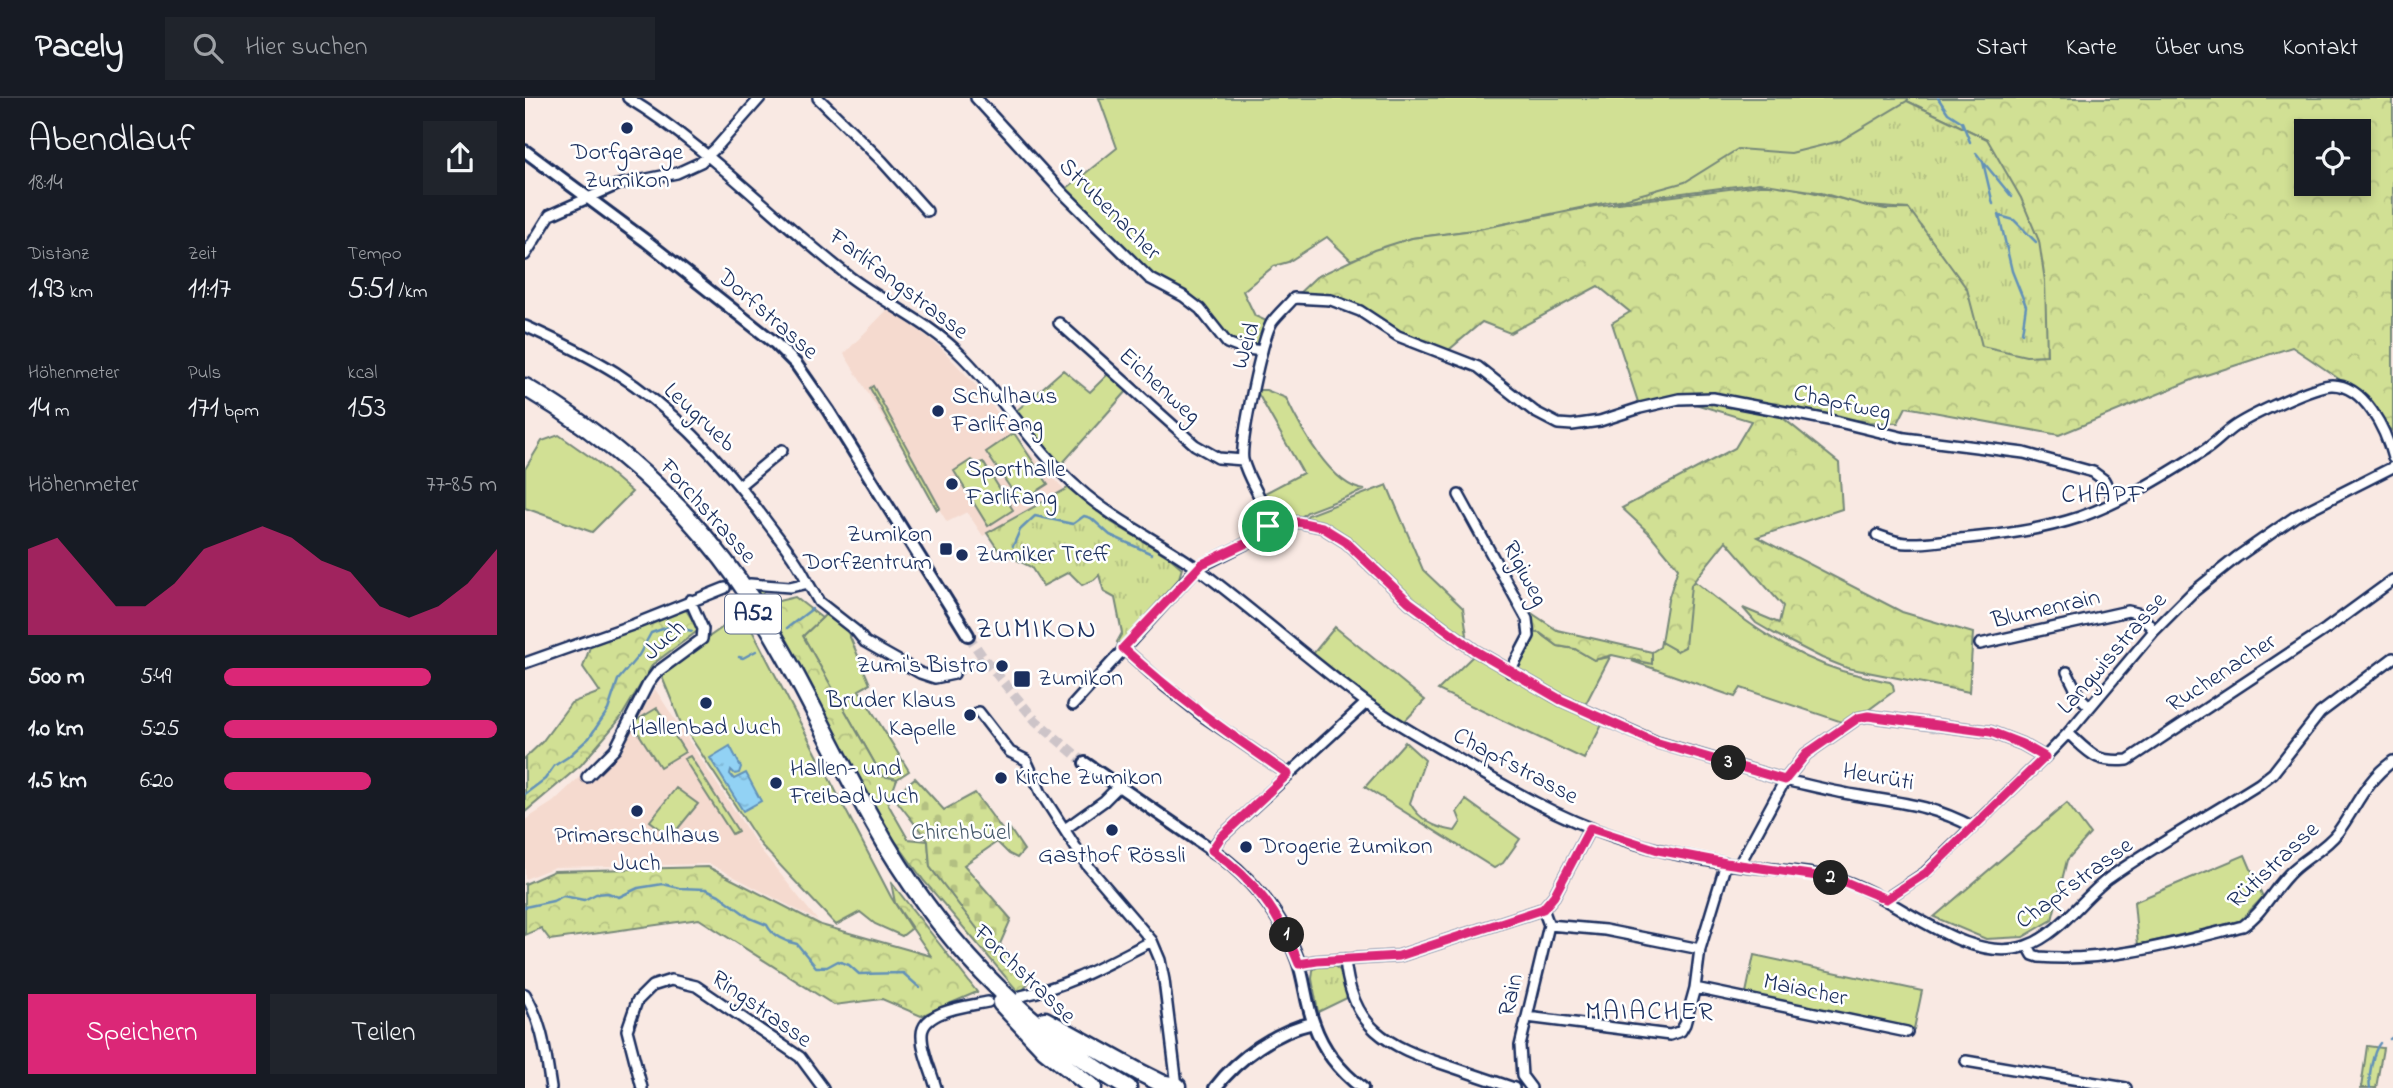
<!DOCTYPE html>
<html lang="de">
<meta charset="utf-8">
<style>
:root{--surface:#171b24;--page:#20242c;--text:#f1f3f6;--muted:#9ea1a6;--line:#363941;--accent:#db2777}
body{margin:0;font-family:"Indie Flower",sans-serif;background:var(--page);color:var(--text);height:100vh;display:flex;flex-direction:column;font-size:26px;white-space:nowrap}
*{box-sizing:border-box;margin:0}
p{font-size:23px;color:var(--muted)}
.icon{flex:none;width:38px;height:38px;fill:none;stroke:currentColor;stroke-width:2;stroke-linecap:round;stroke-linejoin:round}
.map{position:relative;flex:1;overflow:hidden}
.side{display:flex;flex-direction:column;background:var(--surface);width:525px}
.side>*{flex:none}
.fabs{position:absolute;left:1769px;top:21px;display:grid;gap:14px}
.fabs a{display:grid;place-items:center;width:77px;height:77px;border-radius:0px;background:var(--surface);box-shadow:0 4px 10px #0003;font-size:35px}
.pin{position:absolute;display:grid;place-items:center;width:60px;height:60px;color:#fff;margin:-30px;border:4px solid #fff;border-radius:50%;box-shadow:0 2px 7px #0007}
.km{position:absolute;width:35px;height:35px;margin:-18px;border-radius:50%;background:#222;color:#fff;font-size:19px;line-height:35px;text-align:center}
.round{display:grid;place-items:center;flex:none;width:74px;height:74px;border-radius:0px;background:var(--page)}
.overview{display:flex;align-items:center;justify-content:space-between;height:119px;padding:0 28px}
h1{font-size:38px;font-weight:600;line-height:52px}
.metrics{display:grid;grid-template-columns:repeat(3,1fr);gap:10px;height:119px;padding:7px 28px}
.metrics div{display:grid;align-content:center}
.metrics b{font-size:30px;font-weight:600}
.metrics small{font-size:19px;font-weight:400}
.metrics p{font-size:19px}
.chart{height:196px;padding:14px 28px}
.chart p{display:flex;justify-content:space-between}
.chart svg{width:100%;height:126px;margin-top:7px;fill:var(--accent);opacity:.7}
.primary-button{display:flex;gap:14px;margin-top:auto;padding:14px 28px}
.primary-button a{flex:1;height:80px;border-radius:0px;background:var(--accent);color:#fff;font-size:28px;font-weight:600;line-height:80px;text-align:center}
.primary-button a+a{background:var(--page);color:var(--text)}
ul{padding:0 28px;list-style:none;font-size:23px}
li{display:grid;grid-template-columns:112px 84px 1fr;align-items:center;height:52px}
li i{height:18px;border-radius:9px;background:var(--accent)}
header{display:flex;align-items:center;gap:42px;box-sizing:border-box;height:98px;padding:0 35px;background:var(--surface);border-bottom:2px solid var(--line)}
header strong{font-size:33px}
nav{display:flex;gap:38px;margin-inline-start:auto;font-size:24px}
.search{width:490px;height:63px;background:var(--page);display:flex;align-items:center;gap:18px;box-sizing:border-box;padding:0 24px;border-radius:0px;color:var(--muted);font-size:26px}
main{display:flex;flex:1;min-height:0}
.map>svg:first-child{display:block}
</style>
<header>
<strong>Pacely</strong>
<div class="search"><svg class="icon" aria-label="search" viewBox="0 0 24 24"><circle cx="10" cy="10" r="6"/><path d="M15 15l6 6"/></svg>Hier suchen</div>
<nav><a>Start</a><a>Karte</a><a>Über uns</a><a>Kontakt</a></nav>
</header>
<main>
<section class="side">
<div class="overview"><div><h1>Abendlauf</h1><p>18:14</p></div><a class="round"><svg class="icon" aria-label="share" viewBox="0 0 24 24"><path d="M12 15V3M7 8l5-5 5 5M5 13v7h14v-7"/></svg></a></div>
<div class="metrics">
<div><p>Distanz</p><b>1.93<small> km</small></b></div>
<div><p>Zeit</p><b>11:17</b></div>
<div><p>Tempo</p><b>5:51<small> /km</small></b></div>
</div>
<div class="metrics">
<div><p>Höhenmeter</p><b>14<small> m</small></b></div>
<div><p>Puls</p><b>171<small> bpm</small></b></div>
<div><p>kcal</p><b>153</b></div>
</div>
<div class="chart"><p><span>Höhenmeter</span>77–85 m</p>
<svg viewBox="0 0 160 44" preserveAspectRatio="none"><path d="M0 44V14L10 10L20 22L30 34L40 34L50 26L60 14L70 10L80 6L90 10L100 18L110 22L120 34L130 38L140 34L150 26L160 14V44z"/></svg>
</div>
<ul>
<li><b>500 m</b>5:49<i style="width:76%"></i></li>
<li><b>1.0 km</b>5:25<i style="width:100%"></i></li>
<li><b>1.5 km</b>6:20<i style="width:54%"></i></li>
</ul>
<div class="primary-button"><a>Speichern</a><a>Teilen</a></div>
</section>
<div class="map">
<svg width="1868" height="990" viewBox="0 0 1868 990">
<defs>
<pattern id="forest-crowns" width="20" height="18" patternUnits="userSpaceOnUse" patternTransform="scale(1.75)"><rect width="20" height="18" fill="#d1e094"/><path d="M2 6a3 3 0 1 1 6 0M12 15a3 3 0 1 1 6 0" fill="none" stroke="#b3c082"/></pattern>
<pattern id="cemetery-stones" width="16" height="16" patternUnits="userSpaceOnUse" patternTransform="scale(1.75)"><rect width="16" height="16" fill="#d1e094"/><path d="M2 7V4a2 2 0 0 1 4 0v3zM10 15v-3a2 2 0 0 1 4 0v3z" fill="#b3c082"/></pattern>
<pattern id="park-tufts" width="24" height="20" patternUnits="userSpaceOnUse" patternTransform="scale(1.75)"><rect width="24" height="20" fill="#d1e094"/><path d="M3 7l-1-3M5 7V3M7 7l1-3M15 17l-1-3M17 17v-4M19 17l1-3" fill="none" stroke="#b3c082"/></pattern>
<pattern id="water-ripples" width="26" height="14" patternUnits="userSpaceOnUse" patternTransform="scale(1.75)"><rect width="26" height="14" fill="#92d2f4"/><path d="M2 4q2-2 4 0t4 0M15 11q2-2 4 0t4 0" fill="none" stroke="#7db5d4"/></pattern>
</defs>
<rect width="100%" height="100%" fill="#f9e9e3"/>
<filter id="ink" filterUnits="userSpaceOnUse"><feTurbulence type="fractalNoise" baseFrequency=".0143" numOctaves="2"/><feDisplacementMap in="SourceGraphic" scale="14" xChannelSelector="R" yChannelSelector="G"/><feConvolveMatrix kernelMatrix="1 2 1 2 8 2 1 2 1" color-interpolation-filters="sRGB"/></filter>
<g filter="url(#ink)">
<path fill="#f5dacf" d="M363 211 399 236 417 251 454 291 503 353 539 391 458 438 442 414 422 424 319 256Z
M130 591 232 747 293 823 185 766 30 769 0 781V722L28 704 103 633Z"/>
<path fill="#d1e094" stroke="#768879" stroke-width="2" d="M574 0H1384L1382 3 1462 41 1257 87 1234 85 1088 103 949 132 887 140 826 162 802 139 763 164 749 168 718 193 730 218 746 225 737 253 702 245 675 211 624 180 537 94 592 50Z
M538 272 565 294 583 276 603 292 535 368 490 314Z
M348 288 415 410 412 412 345 290Z
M731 292H741L761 300C774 328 807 389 840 392L782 414 775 420 750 425 748 423 738 396 778 375Z
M489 335 523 386 495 404 461 354Z
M34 337 71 363 107 394 67 434 0 410V371L17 343Z
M446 362 452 366 458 364 488 412 463 428 429 373Z
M862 387 898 472 938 510 942 537 935 538 897 508 810 431 795 425 778 423 783 417Z
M1169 483C1214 519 1261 556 1317 573 1333 577 1349 581 1365 584L1368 587 1369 593 1342 613 1335 614 1320 625 1216 590 1210 599 1107 563 1126 565 1127 554 1135 549 1136 544 1152 553 1166 487Z
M218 515 366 799 386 831 377 838 350 826 335 814 311 827 236 747 155 623 137 579 144 567Z
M301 516 322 532 345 586 334 592 384 673 372 681 357 678 278 538Z
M810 529 900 602 879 624 848 605 787 557Z
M1007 534 1015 535 1033 548 1050 551 1069 562 1085 559 1058 611 994 576 992 568Z
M950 556 1026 603 1077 627 1059 661 913 592Z
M132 610 160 654 135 669 107 625Z
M880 644 900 662 885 705C895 723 911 730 930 733L936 724 932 714 941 702 995 741 978 765 969 770 840 689Z
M165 658 213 733 207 736 159 661Z
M151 690 173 706 146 739 125 723Z
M1542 705 1565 736 1542 762 1527 822 1498 839 1461 841 1409 819Z
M1720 757 1738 799 1715 823 1613 847 1609 804Z
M1229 857 1397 893 1389 931 1221 895Z
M1842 948 1858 950 1851 990H1836Z"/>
<path fill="url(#forest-crowns)" stroke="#768879" stroke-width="2" fill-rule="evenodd" d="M1384 0H1868V334C1841 297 1805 274 1767 249L1672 280 1534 337 1381 309 1373 325 1343 324 1243 308 1314 365 1317 411 1232 439 1377 514 1448 535 1444 594 1322 570 1297 560 1250 536 1231 525 1218 510 1254 525 1258 508 1201 443 1166 487 1160 549 1152 553 1136 544 1143 502 1153 470 1125 436 1097 410 1210 350 1226 323 1154 301 1115 310 1087 225 1105 214 1073 188 985 235 957 224 919 256 806 202 769 200 791 179 849 152 887 140 949 132 1070 108 1235 87H1256L1360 111 1474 112 1462 41 1382 3ZM1782 33H1834V86H1782Z
M226 489 236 490 241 506 270 499 297 520 278 538 357 678 372 681 363 706 383 741 403 743 405 769 464 845 475 846 504 884 495 896 399 783 348 712Z
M159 509 174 532 128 566 95 621 56 667 0 714V660L17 644 46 605 75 594 58 569 66 546Z
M1002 512 1032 532 1127 554V566L1087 557 1069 562 1050 551 1033 548 1015 535 1007 534Z
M183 769 296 827 406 858 370 805 366 784 452 894 396 918 357 901 309 907 174 821 25 842 16 830 0 837V786L29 773Z"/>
<path fill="url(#cemetery-stones)" stroke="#768879" stroke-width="2" d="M390 680 419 712 450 695 479 734 485 731 499 752 492 760 484 756 472 744 439 767 486 821 475 846H464L405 769 403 743 368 698Z"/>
<path fill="url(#park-tufts)" stroke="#768879" stroke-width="2" d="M1382 3 1462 41 1496 100 1514 143 1520 183 1522 257 1501 258 1457 248 1442 191 1384 111 1342 108 1293 94 1234 85 1088 104 1160 84 1213 51 1266 55 1315 43Z
M543 390 586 424 644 459 657 470 654 480 655 482 595 547 592 544 597 535 590 500 579 494 574 477 569 482 557 487 544 474 518 488 506 469 474 453 462 435Z
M809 868 816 873 824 899 793 914 787 881 788 872 792 869Z"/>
<path fill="url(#water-ripples)" stroke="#6291b8" stroke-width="2" d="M205 648 216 669 214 675 210 676 206 672 205 676 209 681 221 675 236 703 218 713 185 660Z"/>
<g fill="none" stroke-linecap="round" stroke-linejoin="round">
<path stroke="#6291b8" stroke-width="2.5" d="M1413 0 1423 15 1437 24 1445 44
M1451 55 1458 64 1468 106
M1460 66 1487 99
M1474 117 1487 173 1501 208 1497 235
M1475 118 1489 122 1511 144
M488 448 495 432 510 418 548 426 559 418 566 420 585 437 627 456
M262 530 287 511
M214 559 218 560 231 553
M0 696 20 681 29 668 43 659 64 640 83 612 93 582 114 557 126 535 146 528 167 533
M0 809 28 803 38 798 59 802 71 796 83 795 94 799 113 790 138 786 154 790 181 791 194 797 225 820 242 827C247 838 261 844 272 846L291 869H302L313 863 324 867 334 876 378 875 395 890
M1865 941 1868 939
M1845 990C1843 979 1848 953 1855 945"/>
<path stroke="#cdc4c8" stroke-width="9" stroke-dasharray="9 4.5" stroke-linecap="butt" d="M429 576 459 561"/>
<path stroke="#cdc4c8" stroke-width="10" stroke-dasharray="10 5" stroke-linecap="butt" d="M443 537 459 561 511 623 560 665"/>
<defs>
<path id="minor" d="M103 0C185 50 249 121 325 179 361 206 405 225 437 258 479 300 509 352 554 391 591 424 637 444 676 473 732 515 783 561 838 602 867 624 899 641 930 659 981 689 1033 720 1088 738 1125 751 1165 760 1203 766 1238 771 1276 772 1310 780 1369 795 1439 869 1501 848 1535 836 1556 801 1584 780 1632 746 1685 717 1734 686L1748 675 1795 615 1868 560
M293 0 357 63 402 113
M451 0 537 94 624 180 658 198 675 211 702 245 715 250 737 253
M0 157 25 117 92 87 152 75 176 64 191 50 235 0
M534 225 670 347 693 360 718 362
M0 228C31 242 61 256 90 274 151 313 199 365 241 423 256 443 272 462 283 485
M215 387 257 352
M934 397 1002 521 1004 538 985 574
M743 428 773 424 797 429 821 444 884 504 949 552 1036 602 1131 644 1260 682 1281 656 1333 620 1343 618 1466 634 1497 646 1520 659
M1352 437C1361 440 1372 445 1382 445 1400 446 1418 442 1435 441 1476 437 1516 432 1555 419 1597 404 1639 378 1677 354 1689 347 1698 336 1710 328 1727 317 1789 287 1807 287 1840 287 1861 333 1868 360
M225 486 265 489 283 485 294 504 331 533 340 544 395 575 410 580 429 576
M1455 546 1603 513 1616 516 1629 533
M598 550 640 588 678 618 763 676
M0 565 110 526 200 490
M1542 574 1554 598 1565 609
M548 607 672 470 730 441 743 428C742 404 724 386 718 362 715 345 737 240 747 224 753 216 762 208 769 200L806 202 835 213 873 238 953 269 1010 314 1033 326 1047 327 1075 323 1115 310 1154 301 1188 300 1314 324 1380 340 1499 355 1568 374 1579 382 1590 403
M454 614 485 654 501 662 516 695 562 767 627 843 635 862 639 882 652 988
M1543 635C1566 656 1570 665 1603 662L1801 531 1868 482
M62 679 90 651 123 586 132 574 177 541 178 531 165 502
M540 731 579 703 593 689
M686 752 696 739 841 605
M1214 767 1260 682C1283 687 1306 693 1329 697 1375 705 1405 706 1448 729
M1361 801 1400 775 1520 659 1543 635 1629 533 1667 495 1712 459 1771 418 1868 369
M1024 827 1080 832 1175 851
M1503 848 1508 857 1514 859C1582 865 1653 844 1718 828 1739 814 1749 789 1768 772 1782 759 1801 750 1813 734 1832 708 1840 683 1868 663
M820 861C826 930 862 948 921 967 944 975 966 982 989 990
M774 866 792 863 874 858 1018 811 1029 798 1065 730
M1170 890 1382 934
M0 896C19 929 20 953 26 990
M496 898C547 887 581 866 627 843
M1002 919 1145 937 1156 933 1160 926 1170 890 1175 851 1201 765
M1441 963 1601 990
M117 990 102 932 112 903 127 888 146 882 171 888 275 959 298 990
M411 990C407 974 396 953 397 936 398 912 445 908 463 904
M1006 990 997 978 995 948 1024 827 1018 811"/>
<path id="tertiary" d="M0 53 121 143 250 245 271 266 303 312 443 537
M560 665 697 759C733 787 758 820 773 863 780 883 781 906 789 926 798 952 816 974 837 990
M690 990C713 960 751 933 788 925"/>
<path id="trunk" d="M0 289C83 338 158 404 214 483 267 559 304 647 350 727 410 835 496 928 603 990
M476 905 520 952 568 990
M520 922 616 975 636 985 652 988"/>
</defs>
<use href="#minor" stroke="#1b2f5e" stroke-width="14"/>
<use href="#tertiary" stroke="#1b2f5e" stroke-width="16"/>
<use href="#trunk" stroke="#1b2f5e" stroke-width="21"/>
<use href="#minor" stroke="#fff" stroke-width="9"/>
<use href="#tertiary" stroke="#fff" stroke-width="10"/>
<use href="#trunk" stroke="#fff" stroke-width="16"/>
</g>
</g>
<g fill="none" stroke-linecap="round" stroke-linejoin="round" filter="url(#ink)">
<defs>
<path id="route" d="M773 424 797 429 821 444 884 504 949 552 1036 602 1130 644 1260 682 1281 656 1333 620 1343 618 1466 634 1497 646 1520 659 1401 775 1361 801 1313 781 1201 765 1133 752 1065 730 1029 798 1018 811 874 858 792 863 774 866C754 814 731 784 687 752L696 739 763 676C704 636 651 599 598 550L677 466 730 441 743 428Z"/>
</defs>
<use href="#route" stroke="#fff" stroke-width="14"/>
<use href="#route" stroke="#db2777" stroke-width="9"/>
</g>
<g fill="#1b2f5e" stroke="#fff" stroke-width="2.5">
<circle cx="102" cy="30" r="7"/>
<circle cx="413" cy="313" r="7"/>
<circle cx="427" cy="386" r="7"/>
<rect x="414" y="444" width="14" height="14" rx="3.5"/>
<circle cx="437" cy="457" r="7"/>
<circle cx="477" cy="568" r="7"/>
<rect x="488" y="572" width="18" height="18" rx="3.5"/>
<circle cx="181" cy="605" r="7"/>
<circle cx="445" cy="617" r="7"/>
<circle cx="476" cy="680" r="7"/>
<circle cx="251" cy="685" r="7"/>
<circle cx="112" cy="713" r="7"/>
<circle cx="587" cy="732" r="7"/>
<circle cx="721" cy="749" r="7"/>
</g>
<g text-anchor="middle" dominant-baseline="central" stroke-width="5" stroke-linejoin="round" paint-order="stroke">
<rect fill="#fff" stroke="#5f6d8e" stroke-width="2" x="200" y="496.5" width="56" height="39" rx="5"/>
<g font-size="23" font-weight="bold" fill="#1b2f5e">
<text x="228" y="516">A52</text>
</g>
<g font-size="24" fill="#1b2f5e" stroke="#fff" text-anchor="start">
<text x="102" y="55" text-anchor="middle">Dorfgarage<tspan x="102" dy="28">Zumikon</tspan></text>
<text x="427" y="299">Schulhaus<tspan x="427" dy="28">Farlifang</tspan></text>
<text x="441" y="372">Sporthalle<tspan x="441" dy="28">Farlifang</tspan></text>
<text x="407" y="437" text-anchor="end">Zumikon<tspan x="407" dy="28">Dorfzentrum</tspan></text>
<text x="451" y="457">Zumiker Treff</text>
<text x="463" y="568" text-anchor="end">Zumi's Bistro</text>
<text x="513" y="581">Zumikon</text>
<text x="431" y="603" text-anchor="end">Bruder Klaus<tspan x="431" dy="28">Kapelle</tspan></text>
<text x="181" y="630" text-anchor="middle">Hallenbad Juch</text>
<text x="265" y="671">Hallen- und<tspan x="265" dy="28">Freibad Juch</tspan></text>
<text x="490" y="680">Kirche Zumikon</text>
<text x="112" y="738" text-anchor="middle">Primarschulhaus<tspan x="112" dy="28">Juch</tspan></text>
<text x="735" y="749">Drogerie Zumikon</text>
<text x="587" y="758" text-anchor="middle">Gasthof Rössli</text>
</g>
<g font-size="24" fill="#1b2f5e" stroke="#fff">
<text transform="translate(584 112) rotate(45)">Strubenacher</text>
<text transform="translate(373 187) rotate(37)">Farlifangstrasse</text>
<text transform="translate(242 217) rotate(41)">Dorfstrasse</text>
<text transform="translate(722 248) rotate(-73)">Weid</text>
<text transform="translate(634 289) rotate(42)">Eichenweg</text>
<text transform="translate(1317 306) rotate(12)">Chapfweg</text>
<text transform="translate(174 320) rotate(43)">Leugrueb</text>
<text transform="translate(182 414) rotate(48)">Forchstrasse</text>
<text transform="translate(999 476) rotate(62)">Rigiweg</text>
<text transform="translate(1521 512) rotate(-13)">Blumenrain</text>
<text transform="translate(140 543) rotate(-42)">Juch</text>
<text transform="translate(1588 556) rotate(-49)">Langwisstrasse</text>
<text transform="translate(1697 576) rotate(-33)">Ruchenacher</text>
<text transform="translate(990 669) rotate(28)">Chapfstrasse</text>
<text transform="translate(1353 680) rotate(10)">Heurüti</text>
<text transform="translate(1749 768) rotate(-43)">Rütistrasse</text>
<text transform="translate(1550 786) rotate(-36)">Chapfstrasse</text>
<text transform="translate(499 877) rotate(44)">Forchstrasse</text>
<text transform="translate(1280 893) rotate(12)">Maiacher</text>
<text transform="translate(987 897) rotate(-77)">Rain</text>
<text transform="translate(236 912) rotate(35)">Ringstrasse</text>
</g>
<g font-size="24" fill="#485b6c" stroke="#fff">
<text x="436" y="735">Chirchbüel</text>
</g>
<g font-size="26" letter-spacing="2" fill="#1b2f5e" stroke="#fff">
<text x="1579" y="398">CHAPF</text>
<text x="1125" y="915">MAIACHER</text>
</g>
<g font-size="28" letter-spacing="2" fill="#1b2f5e" stroke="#fff">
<text x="512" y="532">ZUMIKON</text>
</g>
</g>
</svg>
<div class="fabs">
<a><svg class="icon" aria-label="locate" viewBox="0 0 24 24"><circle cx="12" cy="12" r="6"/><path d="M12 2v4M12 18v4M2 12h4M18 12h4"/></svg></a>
</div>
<div class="pin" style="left:743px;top:428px;background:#1e9e55"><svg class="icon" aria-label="arrive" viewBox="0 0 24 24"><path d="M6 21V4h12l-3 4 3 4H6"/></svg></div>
<b class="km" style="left:762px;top:837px">1</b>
<b class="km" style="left:1306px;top:780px">2</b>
<b class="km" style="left:1204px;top:665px">3</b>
</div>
</main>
